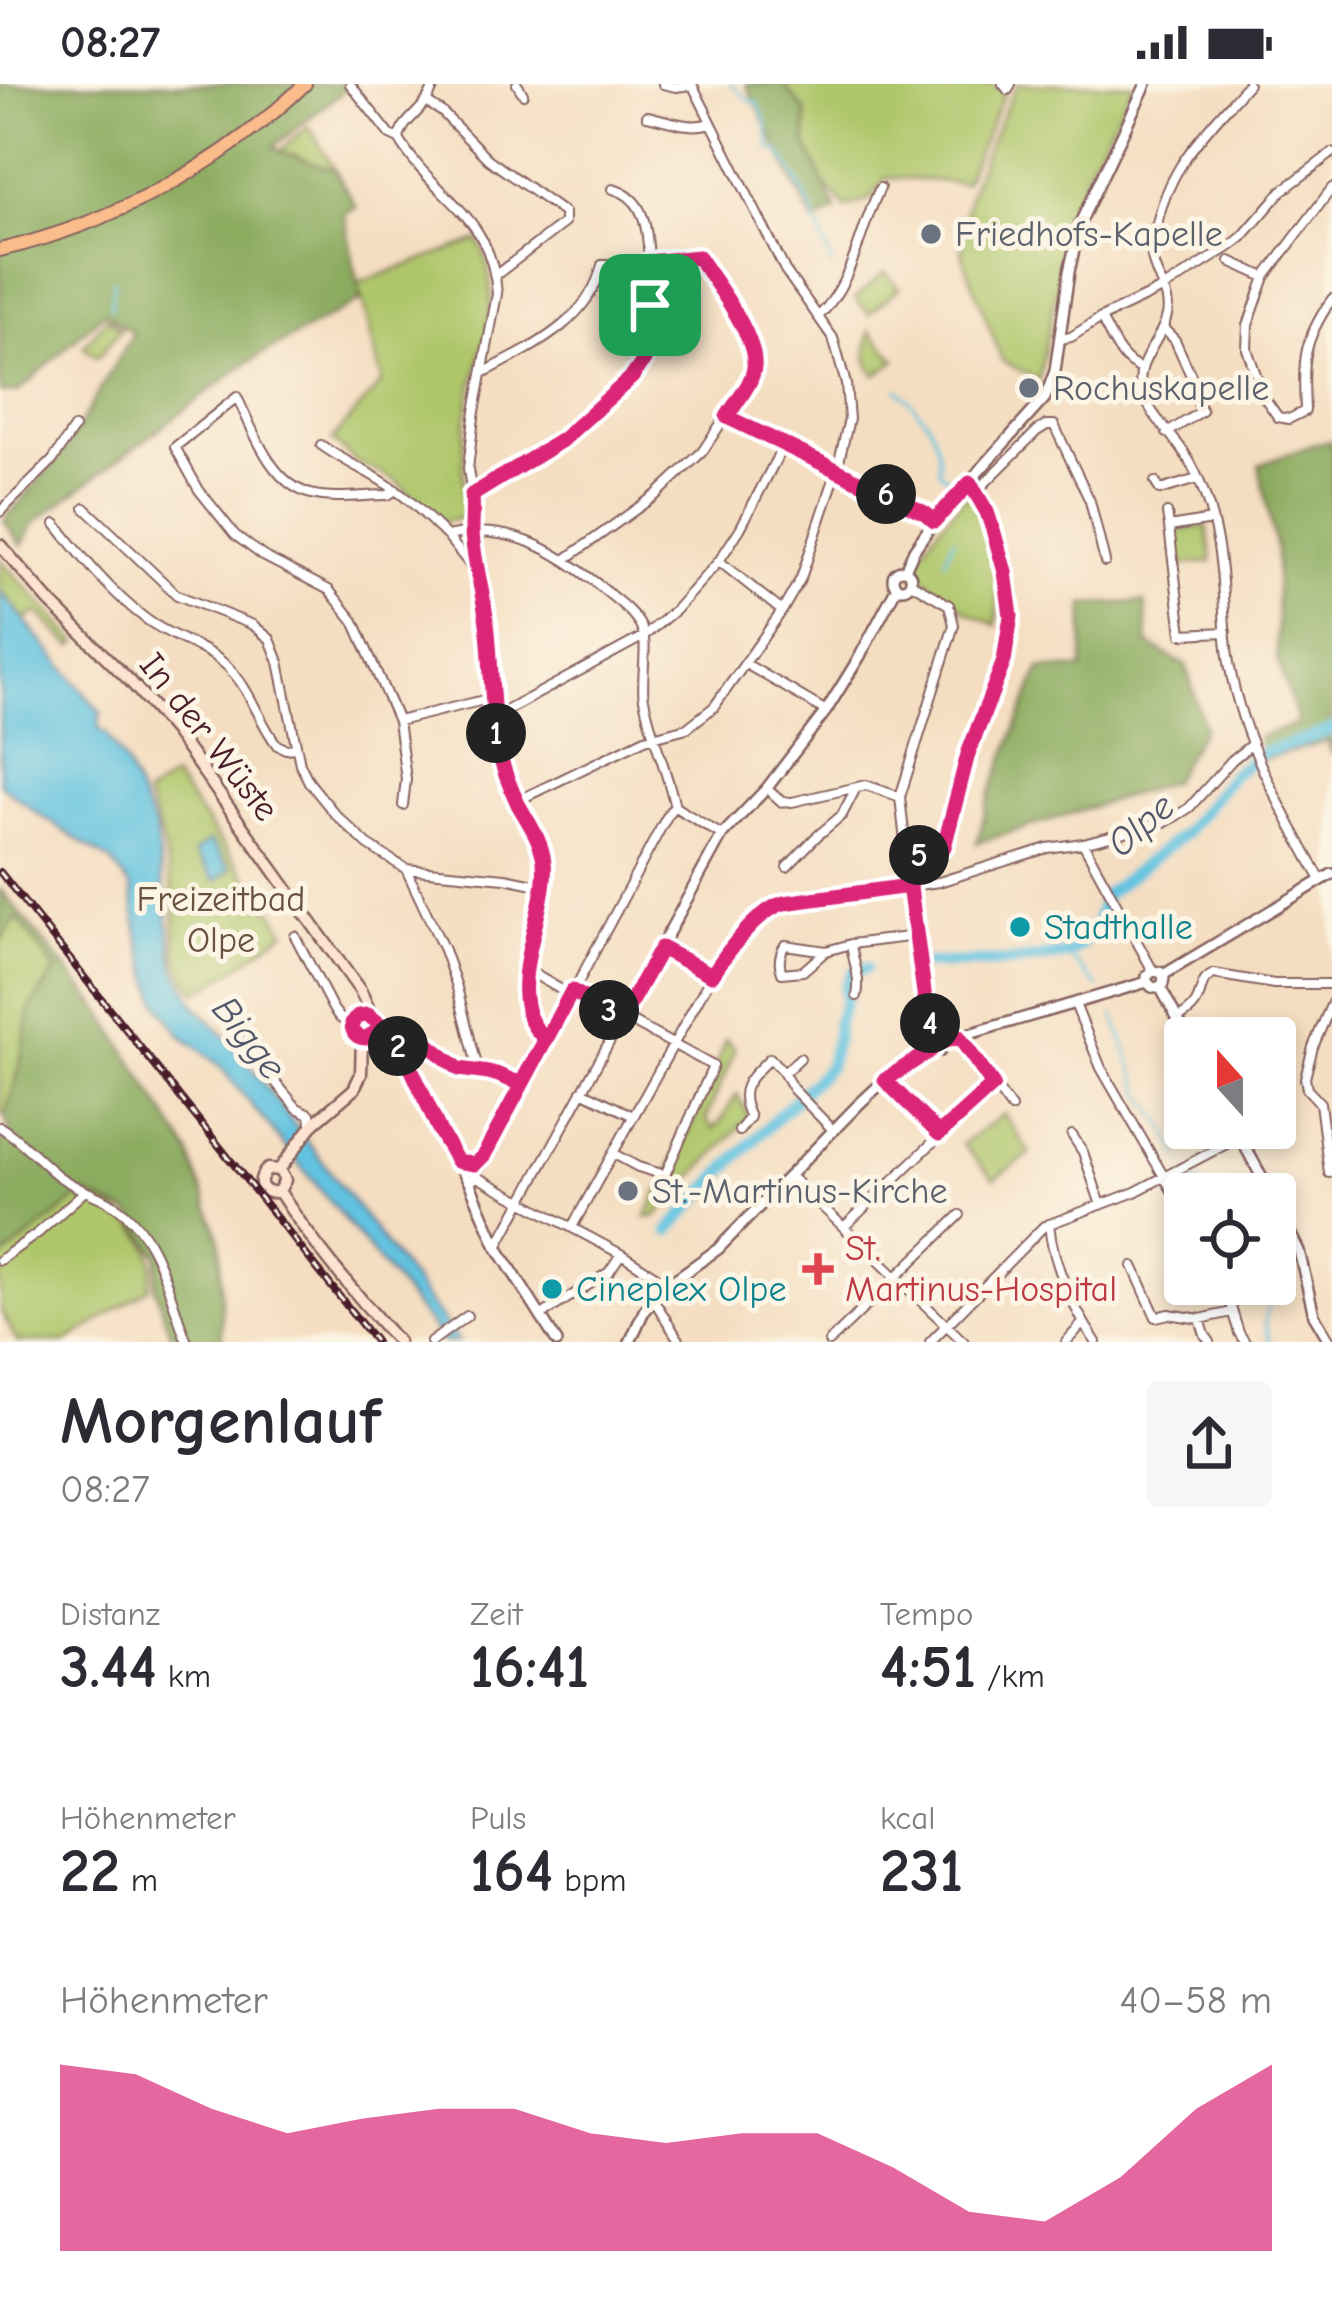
<!DOCTYPE html>
<html lang="de">
<meta charset="utf-8">
<style>
:root{--surface:#fff;--page:#f7f7f7;--text:#2b2b33;--muted:#7c7c81;--accent:#db2777}
body{margin:0;font-family:"Comic Neue",sans-serif;background:var(--page);color:var(--text);height:100vh;display:flex;flex-direction:column;font-size:45px;white-space:nowrap}
*{box-sizing:border-box;margin:0}
p{font-size:39px;color:var(--muted)}
.icon{flex:none;width:66px;height:66px;fill:none;stroke:currentColor;stroke-width:2;stroke-linecap:round;stroke-linejoin:round}
.map{position:relative;height:1258px;overflow:hidden}
.details{display:flex;flex-direction:column;background:var(--surface);flex:1}
.details>*{flex:none}
.needle{width:78px;rotate:339deg}
.buttons{position:absolute;left:1164px;top:933px;display:grid;gap:24px}
.buttons a{display:grid;place-items:center;width:132px;height:132px;border-radius:12px;background:var(--surface);box-shadow:0 6px 18px #0003;font-size:60px}
.pin{position:absolute;display:grid;place-items:center;width:102px;height:102px;color:#fff;margin:-51px;border-radius:24px;box-shadow:0 6px 18px #0006}
.km{position:absolute;width:60px;height:60px;margin:-30px;border-radius:50%;background:#222;color:#fff;font-size:33px;line-height:60px;text-align:center}
.round{display:grid;place-items:center;flex:none;width:126px;height:126px;border-radius:12px;background:var(--page)}
.head{display:flex;align-items:center;justify-content:space-between;height:204px;padding:0 60px}
h1{font-size:66px;font-weight:600;line-height:90px}
.stats{display:grid;grid-template-columns:repeat(3,1fr);gap:18px;height:204px;padding:12px 60px}
.stats div{display:grid;align-content:center}
.stats b{font-size:60px;font-weight:600}
.stats small{font-size:33px;font-weight:400}
.stats p{font-size:33px}
.chart{height:336px;padding:24px 60px}
.chart p{display:flex;justify-content:space-between}
.chart svg{width:100%;height:216px;margin-top:12px;fill:var(--accent);opacity:.7}
.status{display:flex;justify-content:space-between;align-items:center;height:84px;padding:0 60px;background:var(--surface);direction:ltr}
.status svg{height:33px;fill:currentColor}
.map>svg:first-child{display:block}
</style>
<div class="status"><b>08:27</b><svg viewBox="0 0 49 12"><path d="M0 12V9h3v3zM5 12V6h3v6zM10 12V3h3v9zM15 12V0h3v12zM26 1h20v11H26zM47 4h2v5h-2z"/></svg></div>
<div class="map">
<svg width="1332" height="1258" viewBox="0 0 1332 1258">
<rect width="100%" height="100%" fill="#fcf5e5"/>
<filter id="ink" filterUnits="userSpaceOnUse"><feTurbulence type="fractalNoise" baseFrequency=".00833" numOctaves="2"/><feDisplacementMap in="SourceGraphic" scale="24" xChannelSelector="R" yChannelSelector="G"/><feConvolveMatrix kernelMatrix="1 2 1 2 8 2 1 2 1" color-interpolation-filters="sRGB"/></filter>
<filter id="wash" filterUnits="userSpaceOnUse"><feTurbulence type="fractalNoise" baseFrequency=".004" numOctaves="4" result="noise"/><feDisplacementMap in="SourceGraphic" scale="48" xChannelSelector="R" yChannelSelector="G"/><feGaussianBlur stdDeviation="2.7" result="paint"/><feColorMatrix in="noise" values="0 0 0 0 0 0 0 0 0 0 0 0 0 0 0 0 0 1.4 0 .05"/><feComposite in="paint" operator="in"/></filter>
<g filter="url(#wash)">
<rect width="100%" height="100%" fill="#f4ddc0"/>
<path fill="#afc66b" stroke="#7c724b" stroke-width="3" d="M783 0H990L1005 8 964 99 886 93 871 115 846 124 824 99 806 60V28Z
M1017 0H1134L1086 88 1071 130 1039 296 1002 277 963 173C957 111 993 55 1017 0Z
M309 42 335 86 279 67Z
M479 156C508 221 477 266 467 330 462 364 463 400 464 434L442 438 395 396 356 378 332 356 382 298 358 199Z
M885 188 899 204 869 230 855 214Z
M107 234 121 245 97 274 83 263Z
M870 247 896 276 876 291C863 277 867 264 870 247Z
M967 410 973 412C988 438 1002 511 996 541L968 528 914 487C921 458 948 433 967 410Z
M1207 442 1212 478 1179 481 1174 447Z
M0 475 78 558 72 562 37 528 25 536 0 506Z
M173 693 286 847 230 889 197 908C166 878 179 850 173 811 167 776 160 744 146 712Z
M17 834 56 886 30 924 19 986 5 1031 0 1028V857Z
M726 955 735 966 706 1035 713 1045 721 1037 737 1010 749 1033 655 1133H646L696 1032Z
M1004 1030 1030 1070 994 1095 962 1060Z
M84 1108C110 1122 147 1143 152 1175 154 1183 150 1196 149 1204L67 1258H17L0 1226V1176Z"/>
<path fill="#8bab5f" stroke="#6a6545" stroke-width="3" d="M0 0H352L274 62 279 67 335 86 356 123 344 129 361 216 245 280 34 439 22 462 4 436 65 366 133 249 105 228 18 308H0Z
M746 0H783L806 28V60L836 126 814 139Z
M1332 357V671L1328 657 1265 675 1258 653 1298 640 1277 574 1276 466 1259 381 1315 360Z
M1145 518 1148 560 1186 582 1204 643 1171 698 977 759 989 713 1040 585H1083L1084 520Z
M0 805 101 927 189 1068 220 1157 222 1258H173L155 1203 158 1172 130 1130 84 1109 0 1176V1057L12 1055 5 1031 19 986 30 924 56 886 17 834 0 857Z"/>
<path fill="#62c3e0" stroke="#567186" stroke-width="3" d="M0 506 102 630 99 633 100 647 106 649 125 679 155 745 175 884 196 922 239 967 459 1258H444L219 981 181 951 158 919 138 851 131 804 112 778 37 729 0 700Z
M210 757 231 785 216 797 194 769Z"/>
<g fill="none" stroke-linecap="round" stroke-linejoin="round">
<path stroke="#62c3e0" stroke-width="3" d="M731 0 750 17 757 18 766 39 771 67 778 66 795 92 815 132V137
M817 139 832 182
M113 206 114 196
M111 224 112 209
M898 305C923 331 941 346 939 386L952 397
M945 476 954 454
M1067 870 1099 904
M1114 932 1143 1011 1164 1041 1181 1075
M1187 1089 1212 1110
M1271 1258C1257 1224 1275 1227 1272 1200"/>
<path stroke="#62c3e0" stroke-width="12" d="M926 880 1011 878 1067 870 1079 863 1089 850 1097 838 1105 811 1185 749 1233 690 1262 669 1308 655 1332 645
M669 1147 730 1080 829 982 837 950V939L846 915 845 903 853 888 866 884"/>
</g>
</g>
<g filter="url(#ink)">
<g fill="none" stroke-linecap="round" stroke-linejoin="round">
<defs>
<path id="minor" d="M350 0 390 51 399 55C434 115 492 129 497 210L474 333 468 385 472 411V446L488 544 493 634 500 669 507 694 540 760 545 778 544 802 526 885 531 937 546 955
M517 0 523 10
M663 0 676 3 692 1
M1003 0 1008 6 1011 0
M1248 0C1207 47 1169 80 1156 144 1154 152 1151 162 1152 171 1153 192 1172 209 1167 231 1162 257 1133 279 1142 307 1150 331 1169 347 1183 367 1199 390 1211 424 1216 452 1225 493 1222 537 1229 579 1243 659 1282 727 1321 796
M428 19 442 28 488 75 564 129V139L496 191
M647 32C667 36 691 46 710 39
M399 55C402 34 427 28 434 0
M1332 104 1265 193 1248 241 1247 265 1264 313 1278 333 1289 335 1305 327C1303 276 1302 258 1332 215
M1230 177 1265 193
M819 232C854 197 859 147 880 104
M1101 234C1111 253 1121 279 1142 285
M1164 245 1175 256 1197 305 1193 310 1202 327 1167 349
M1060 255 1071 253 1101 234 1164 204 1229 163 1242 153 1282 107 1332 69
M483 289C530 264 589 238 602 181H610
M727 333 925 429 934 437
M321 361C343 377 366 386 388 401 410 415 428 434 447 452 507 438 554 465 600 502 613 514 631 525 640 541 650 558 640 593 644 615 651 651 667 686 675 723L722 751
M1155 398 1160 406 1197 395
M396 406 388 411C364 411 334 416 311 410 271 400 253 346 237 313L175 363 199 406 235 451 263 472 329 506 354 537 398 637 406 695 403 721
M977 407 1037 347 1047 341H1054L1090 417 1105 478
M472 411C519 382 642 312 651 255 655 226 649 192 648 162 646 136 641 113 613 105
M85 424 177 511 253 541 270 555 279 578 300 680 309 698 335 730 368 761 406 785 505 794 544 802
M0 428 53 376 74 344
M1167 429 1169 443
M1212 436 1169 443 1182 550 1226 548
M56 440C82 473 112 510 146 535 171 554 204 561 227 582 250 604 258 636 277 661L286 665 295 664
M447 452 479 492
M566 475 656 411 702 368 755 288 754 270 744 246 697 173 649 178
M719 477 782 527
M911 499 949 521 954 541 900 713 917 863 933 951
M746 580 826 627
M493 634 644 552 675 526 719 477 740 445 783 362
M398 637 492 614
M772 709 782 718H792L866 701 900 713
M517 717 645 655 687 644 714 623 782 527 801 494 837 386 849 335 846 300 833 254 785 186 692 0
M1083 759 1153 887
M906 773 934 768 944 763 968 669 1004 577 1011 532 1005 488 994 449 987 428 970 399
M787 783 816 753 842 731 856 704
M406 785 444 866 456 900 479 989
M295 852 333 925 340 934 353 939
M851 860C853 879 861 892 857 912
M661 864 712 891
M826 867 803 887 782 889C778 879 780 869 785 861L826 867 851 860 916 852
M527 886 570 911
M572 907 612 928 628 923
M1075 920 1101 984 1185 1129
M1178 934C1210 918 1193 898 1214 890L1274 900H1332
M236 951 297 1024 310 1030 311 1039
M959 953 1011 1024
M405 972 429 961 459 985 496 990 521 1000
M784 990 793 1005 834 1047
M885 996 939 1050
M582 1007 633 1032
M0 1043C22 1056 37 1075 57 1091 75 1105 96 1110 114 1121 159 1149 169 1213 187 1258
M739 1047 750 1033C735 1004 750 994 770 974L784 989 800 974
M1072 1051 1083 1068 1101 1121
M614 1070 638 1083 665 1091 713 982 623 933
M1329 1089 1320 1019 1307 1005 1305 994 1313 963 1332 919
M790 1092 964 1258
M477 1093 621 1170 668 1200
M471 1099 658 749 670 727 675 723
M1049 1140C1053 1181 1073 1224 1096 1258
M572 1143 712 891 723 873 771 822 939 798 1047 764 1083 759 1168 737 1189 724 1232 676 1252 660
M844 1143 993 1001
M497 1163 623 933
M0 1176 38 1149 84 1108
M1133 1182 1156 1233 1169 1230 1200 1235 1232 1228
M1224 1200 1239 1249 1245 1258
M652 1213 680 1258
M540 1232 609 1188 621 1170
M1200 1235 1205 1251 1210 1258
M431 1258 467 1232
M829 1258 960 1131
M930 1258 1044 1142 1135 1108 1240 1053
M1066 1258 1083 1239"/>
<path id="tertiary" d="M893 495a9 9 0 1 1 18 0a9 9 0 1 1-18 0Z
M905 486 914 466 934 437 1045 314 1055 287 1069 188 1080 139 1146 0
M1163 891 1332 790
M1160 903 1188 954
M628 923 722 751 767 704 826 627 860 572 897 503
M374 936 389 944 399 956 440 1048 470 1100 497 1163 557 1258
M931 966 928 957 933 951H939L945 957
M1235 1044 1271 1110
M1275 1118 1299 1167 1314 1231 1330 1258
M630 1258 644 1227 660 1206 718 1165 859 1020 885 996 931 966 940 967 945 957 1147 898V892L1153 887 1160 888 1164 893 1163 900 1157 904 1152 903 1147 898"/>
<path id="secondary" d="M0 461 50 518 130 597 174 647 361 908 376 941 372 951 362 954
M358 932 352 943 355 950 362 954
M279 1086 285 1096 279 1107C313 1161 356 1210 398 1258
M279 1107C262 1113 254 1096 268 1085L279 1086 314 1039 354 1005 361 990 362 954"/>
<path id="primary" d="M0 166C114 139 220 82 305 0"/>
</defs>
<use href="#minor" stroke="#86625f" stroke-width="12"/>
<use href="#tertiary" stroke="#86625f" stroke-width="14"/>
<use href="#secondary" stroke="#86625f" stroke-width="15"/>
<use href="#primary" stroke="#86625f" stroke-width="16"/>
<use href="#minor" stroke="#fff" stroke-width="8"/>
<use href="#tertiary" stroke="#fff" stroke-width="9"/>
<use href="#secondary" stroke="#fde4d0" stroke-width="10"/>
<use href="#primary" stroke="#f9bc8a" stroke-width="12"/>
<defs>
<path id="rail" d="M0 788 375 1257"/>
</defs>
<use href="#rail" stroke="#4a1f2b" stroke-width="8"/>
<use href="#rail" stroke="#fcf5e5" stroke-width="3" stroke-dasharray="9" stroke-linecap="butt"/>
</g>
</g>
<g fill="none" stroke-linecap="round" stroke-linejoin="round" filter="url(#ink)">
<defs>
<path id="route" d="M650 221 651 256 644 276 632 293 562 356 472 411C473 423 472 435 472 448 474 481 485 514 488 548 492 588 491 628 499 668 503 686 510 703 518 720 528 738 542 757 544 778 550 827 496 916 546 955L521 1000 496 990 459 985 429 961 405 971C396 959 390 950 374 949L366 954C356 954 352 948 352 939L358 932 368 931 397 953 440 1048 457 1077 475 1080 484 1071 572 907C589 916 610 933 628 923L661 864 712 891C727 868 758 826 784 819L909 802 927 930 933 951 942 952 945 957 959 953 993 1001 939 1050 885 996 931 966 928 957 933 951 927 930 906 773 934 768 944 763 968 670 1004 577 1011 532 1005 488 994 449 987 428 970 399 934 437 925 429 727 333C735 319 753 299 754 283 757 252 715 198 698 173L649 178 650 221"/>
</defs>
<use href="#route" stroke="#fff" stroke-width="24"/>
<use href="#route" stroke="#db2777" stroke-width="15"/>
</g>
<g fill="#6b7280" stroke="#fcf5e5" stroke-width="4.5">
<circle cx="931" cy="150" r="12"/>
<circle cx="1029" cy="304" r="12"/>
<circle cx="628" cy="1107" r="12"/>
</g>
<g fill="#0f9aa8" stroke="#fcf5e5" stroke-width="4.5">
<circle cx="1020" cy="843" r="12"/>
<circle cx="552" cy="1205" r="12"/>
</g>
<path fill="#e0444e" stroke="#fcf5e5" stroke-width="4.5" d="M812 1167h12v12h12v12h-12v12h-12v-12h-12v-12h12z"/>
<g text-anchor="middle" dominant-baseline="central" stroke-width="10" stroke-linejoin="round" paint-order="stroke">
<g font-size="36" fill="#5b616d" stroke="#fcf5e5" text-anchor="start">
<text x="955" y="150">Friedhofs-Kapelle</text>
<text x="1053" y="304">Rochuskapelle</text>
<text x="652" y="1107">St.-Martinus-Kirche</text>
</g>
<g font-size="36" fill="#4a1f2b" stroke="#fcf5e5">
<text transform="translate(209 653) rotate(52)">In der Wüste</text>
</g>
<g font-size="36" fill="#68513e" stroke="#fcf5e5">
<text x="221" y="815">Freizeitbad<tspan x="221" dy="41">Olpe</tspan></text>
</g>
<g font-size="36" fill="#0d838f" stroke="#fcf5e5" text-anchor="start">
<text x="1044" y="843">Stadthalle</text>
<text x="576" y="1205">Cineplex Olpe</text>
</g>
<g font-size="36" fill="#be3a42" stroke="#fcf5e5" text-anchor="start">
<text x="845" y="1164">St.<tspan x="845" dy="41">Martinus-Hospital</tspan></text>
</g>
<g font-size="39" font-style="italic" fill="#52586a" stroke="#fcf5e5">
<text transform="translate(1141 741) rotate(-41)">Olpe</text>
<text transform="translate(249 954) rotate(52)">Bigge</text>
</g>
</g>
</svg>
<div class="buttons">
<a><svg class="needle" viewBox="-14 -14 28 28"><path d="M0-13l5 13h-10z" fill="#e53935"/><path d="M0 13l5-13h-10z" fill="#7c7c81"/></svg></a>
<a><svg class="icon" aria-label="locate" viewBox="0 0 24 24"><circle cx="12" cy="12" r="6"/><path d="M12 2v4M12 18v4M2 12h4M18 12h4"/></svg></a>
</div>
<div class="pin" style="left:650px;top:221px;background:#1e9e55"><svg class="icon" aria-label="arrive" viewBox="0 0 24 24"><path d="M6 21V4h12l-3 4 3 4H6"/></svg></div>
<b class="km" style="left:496px;top:649px">1</b>
<b class="km" style="left:398px;top:962px">2</b>
<b class="km" style="left:609px;top:926px">3</b>
<b class="km" style="left:930px;top:939px">4</b>
<b class="km" style="left:919px;top:771px">5</b>
<b class="km" style="left:886px;top:410px">6</b>
</div>
<section class="details">
<div class="head"><div><h1>Morgenlauf</h1><p>08:27</p></div><a class="round"><svg class="icon" aria-label="share" viewBox="0 0 24 24"><path d="M12 15V3M7 8l5-5 5 5M5 13v7h14v-7"/></svg></a></div>
<div class="stats">
<div><p>Distanz</p><b>3.44<small> km</small></b></div>
<div><p>Zeit</p><b>16:41</b></div>
<div><p>Tempo</p><b>4:51<small> /km</small></b></div>
</div>
<div class="stats">
<div><p>Höhenmeter</p><b>22<small> m</small></b></div>
<div><p>Puls</p><b>164<small> bpm</small></b></div>
<div><p>kcal</p><b>231</b></div>
</div>
<div class="chart"><p><span>Höhenmeter</span>40–58 m</p>
<svg viewBox="0 0 160 44" preserveAspectRatio="none"><path d="M0 44V6L10 8L20 15L30 20L40 17L50 15L60 15L70 20L80 22L90 20L100 20L110 27L120 36L130 38L140 29L150 15L160 6V44z"/></svg>
</div>
</section>
